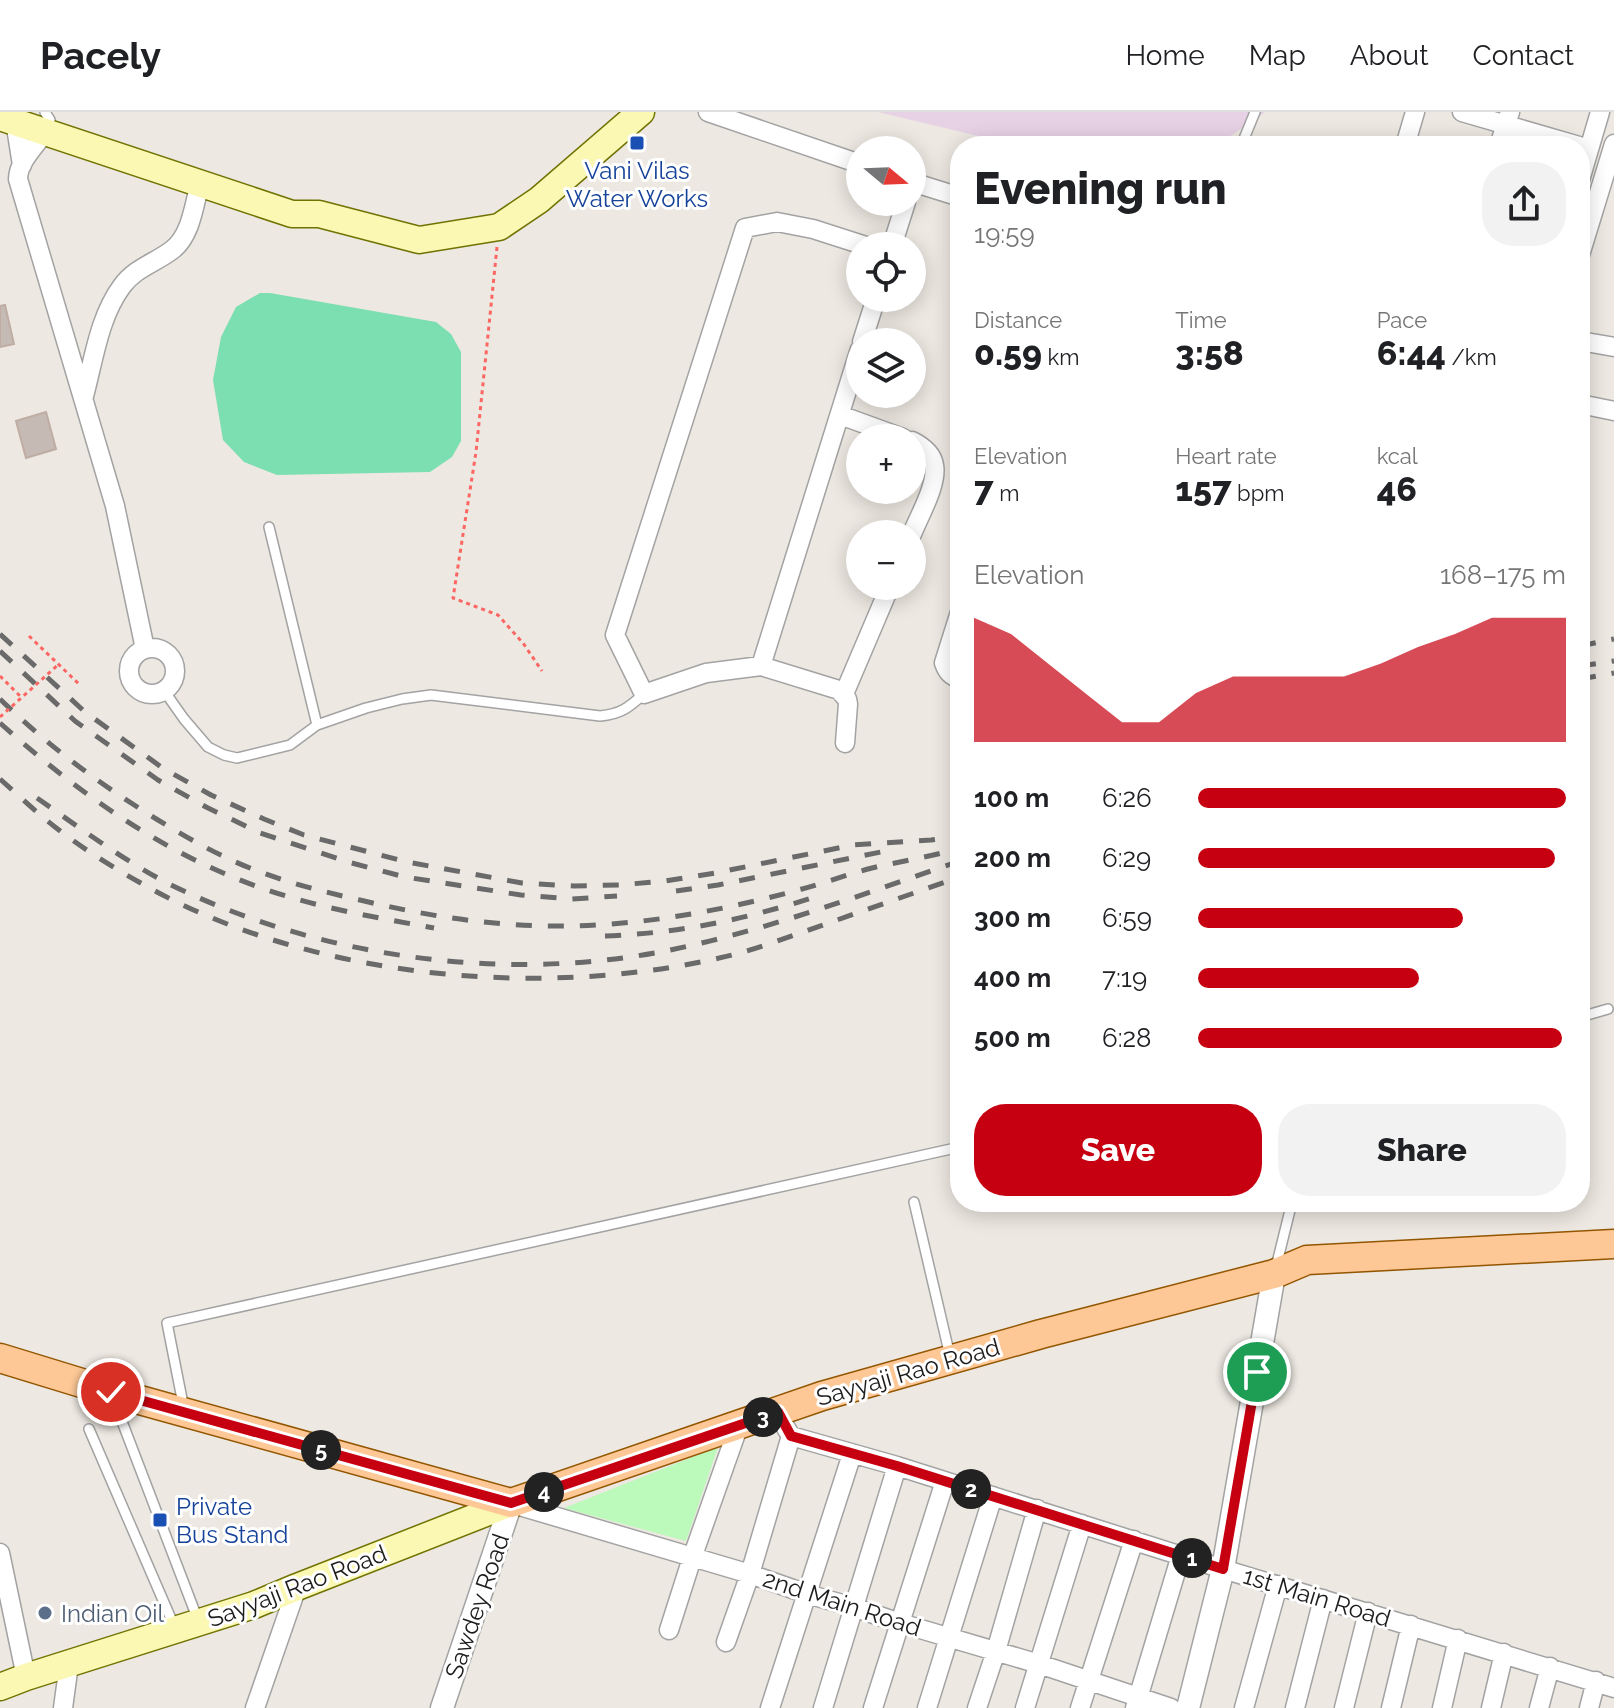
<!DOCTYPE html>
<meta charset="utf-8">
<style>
:root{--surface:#fff;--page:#f2f2f2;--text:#202124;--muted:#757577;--line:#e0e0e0;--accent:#c70011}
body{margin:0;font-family:Raleway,sans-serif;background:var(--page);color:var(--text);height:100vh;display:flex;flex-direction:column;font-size:30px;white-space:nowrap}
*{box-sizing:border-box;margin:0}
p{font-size:26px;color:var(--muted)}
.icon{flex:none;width:44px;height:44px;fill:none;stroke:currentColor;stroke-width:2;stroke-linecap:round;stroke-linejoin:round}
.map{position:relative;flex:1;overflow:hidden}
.drawer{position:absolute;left:950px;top:24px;width:640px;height:1076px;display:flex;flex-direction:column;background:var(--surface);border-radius:32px;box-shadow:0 4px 20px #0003}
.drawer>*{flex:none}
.needle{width:52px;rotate:109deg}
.fabs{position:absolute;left:846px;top:24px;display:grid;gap:16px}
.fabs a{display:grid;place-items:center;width:80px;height:80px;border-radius:50%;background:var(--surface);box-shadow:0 4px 20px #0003;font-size:40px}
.pin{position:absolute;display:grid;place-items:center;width:68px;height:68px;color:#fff;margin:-34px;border:4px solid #fff;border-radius:50%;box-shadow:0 2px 8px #0007}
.km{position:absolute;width:40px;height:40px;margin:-20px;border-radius:50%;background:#222;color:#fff;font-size:22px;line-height:40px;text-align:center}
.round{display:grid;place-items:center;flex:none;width:84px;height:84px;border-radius:32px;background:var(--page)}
.overview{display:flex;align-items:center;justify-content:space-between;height:136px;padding:0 24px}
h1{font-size:44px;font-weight:800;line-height:60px}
.stats{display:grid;grid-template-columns:repeat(3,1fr);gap:12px;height:136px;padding:8px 24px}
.stats div{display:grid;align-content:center}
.stats b{font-size:34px;font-weight:800}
.stats small{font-size:22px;font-weight:400}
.stats p{font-size:22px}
.chart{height:224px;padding:16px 24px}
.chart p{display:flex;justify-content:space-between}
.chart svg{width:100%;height:144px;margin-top:8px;fill:var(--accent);opacity:.7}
.action{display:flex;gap:16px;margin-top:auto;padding:16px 24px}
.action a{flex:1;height:92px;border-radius:32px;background:var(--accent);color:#fff;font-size:32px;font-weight:800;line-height:92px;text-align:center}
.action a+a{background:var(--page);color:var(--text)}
ul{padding:0 24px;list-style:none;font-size:26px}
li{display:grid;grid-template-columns:128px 96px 1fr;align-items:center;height:60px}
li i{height:20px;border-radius:10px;background:var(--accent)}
header{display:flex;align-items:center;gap:48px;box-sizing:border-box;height:112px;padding:0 40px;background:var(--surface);border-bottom:2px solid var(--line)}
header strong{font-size:38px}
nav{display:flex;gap:44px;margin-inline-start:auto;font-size:28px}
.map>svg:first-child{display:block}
</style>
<header>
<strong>Pacely</strong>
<nav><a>Home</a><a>Map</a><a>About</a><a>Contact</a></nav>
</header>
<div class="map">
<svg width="1614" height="1596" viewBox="0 0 1614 1596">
<rect width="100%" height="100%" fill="#ede8e1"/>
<path fill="#e7d2e5" d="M878 0H1265L1216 34H1020Z"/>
<path fill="#bbfabb" d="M718 1335 686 1429 564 1396Z"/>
<path fill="#7cdfb1" d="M260 181H270L436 210 451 222 461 240V329L452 345 430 360 277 363 244 350 223 328 213 268 221 225 236 195Z"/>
<path fill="#c5bab4" stroke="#bfada3" stroke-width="2" d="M5 193 14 232 0 235V194Z
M46 300 56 337 26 346 16 309Z"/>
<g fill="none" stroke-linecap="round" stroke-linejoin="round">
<defs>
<path id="service" d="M45 0 50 8
M1241 34 1255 0
M269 415 317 613
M165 580 184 607 208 635 224 643 237 646 290 633 317 613 366 596 402 587 431 583 600 604C621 602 628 596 644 582
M1580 905 1608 897
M914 1090 950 1244
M1276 1155 1292 1090
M113 1286 198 1508
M184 1297 167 1211 960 1035
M89 1317 175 1516"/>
<path id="minor" d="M708 0 860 52
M1462 0 1579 34
M15 9 22 53
M46 19C36 33 18 50 18 67L115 394 145 537
M1405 34 1415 0
M1499 34 1510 0
M1580 68 1600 0
M912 70 960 85
M892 134 906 90
M1580 143 1614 32
M1580 229 1614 235
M862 230 876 186
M84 284C94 247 99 205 122 174 135 156 155 151 172 138 191 124 194 93 200 71
M1580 292 1614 299
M840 303 903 326
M912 422C919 404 938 372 934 353 932 341 922 334 912 329
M960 500 944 551C947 560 951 564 960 567
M129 559a23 23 0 1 1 46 0a23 23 0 1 1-46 0Z
M761 554 860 237
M844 582 890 474
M845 631 848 592 847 587 839 578 761 554 706 561 644 582 615 523 745 116 777 110 813 117 866 134
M791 1324 897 1354 1223 1457 1614 1576
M513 1392 750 1462 807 1482 853 1495 900 1511 1039 1552 1171 1596
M0 1441 26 1565
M669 1518 692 1446 739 1313
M726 1530 750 1462 791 1324 786 1316
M63 1596 69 1552
M255 1596 297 1475
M770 1596 852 1342
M823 1596 897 1354
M873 1596 945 1369
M927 1596 993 1384
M977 1596 996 1539 1037 1397
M1025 1596 1082 1412
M1080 1596 1134 1428
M1135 1596 1181 1443
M1244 1596 1278 1473
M1295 1596 1323 1487
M1344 1596 1368 1500
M1391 1596 1411 1513
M1442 1596 1458 1527
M1491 1596 1504 1541
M1539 1596 1550 1555
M1589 1596 1596 1569"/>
<path id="tertiary" d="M442 1596 511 1391
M1188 1596 1223 1457 1274 1162"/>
<path id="secondary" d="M0 5 292 102H319L419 128 499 115 539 88 641 0
M0 1575 26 1565 254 1493 297 1475 511 1391"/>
<path id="primary" d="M0 1246 111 1280 511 1391 822 1284 1041 1222 1274 1162 1307 1148 1614 1132"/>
</defs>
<use href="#service" stroke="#a3a3a3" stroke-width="12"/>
<use href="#minor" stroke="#a3a3a3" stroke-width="21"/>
<use href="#tertiary" stroke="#a3a3a3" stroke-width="25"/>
<use href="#secondary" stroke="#707302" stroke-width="29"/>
<use href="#primary" stroke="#935600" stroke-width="31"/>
<path stroke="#fc6663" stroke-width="3" stroke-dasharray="4 4" stroke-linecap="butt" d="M497 135 476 340 453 486 498 503 523 531 542 559
M29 524 79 572
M0 564 21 585"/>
<use href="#service" stroke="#fff" stroke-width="9"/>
<use href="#minor" stroke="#fff" stroke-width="18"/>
<use href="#tertiary" stroke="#fff" stroke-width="22"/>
<use href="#secondary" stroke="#faf8b2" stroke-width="26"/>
<use href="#primary" stroke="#fdc896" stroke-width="28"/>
<path stroke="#6a6a6a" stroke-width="5" stroke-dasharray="16 16" stroke-linecap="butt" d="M0 522 85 600 164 657 211 683 264 707 304 723 407 750 522 771 574 774 619 773 665 769 715 761 853 733 931 728 960 724
M1580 534 1614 527
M0 539 75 609 158 668 206 695 260 721 348 750 405 765 521 783 572 787 617 784
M1580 554 1614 549
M1580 567 1614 561
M0 587C48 634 101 673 158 708 189 727 221 745 255 758 289 771 324 780 360 788 443 808 526 819 612 812 676 807 740 794 802 777 825 771 848 762 872 756 901 749 931 745 960 736
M0 611C76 679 159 739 256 774 313 795 374 805 434 816
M0 667C18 683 36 700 55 715 87 740 122 761 157 780 324 869 554 888 736 842 765 834 794 823 823 813 868 797 914 781 960 765
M37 686C80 716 123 748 169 772 318 845 502 871 665 839 766 819 863 782 960 749
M676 779 718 773 881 740
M605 824C683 821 747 807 821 783"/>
<path stroke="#fc6663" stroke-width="3" stroke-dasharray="4 4" stroke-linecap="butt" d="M0 605 59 552"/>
</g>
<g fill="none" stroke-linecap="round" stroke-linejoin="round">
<defs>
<path id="route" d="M111 1280 511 1391 778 1300 791 1324 897 1354 1223 1457 1257 1260"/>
</defs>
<use href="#route" stroke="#fff" stroke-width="16"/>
<use href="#route" stroke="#c70011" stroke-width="10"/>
</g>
<g fill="#1a4fb4" stroke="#fff" stroke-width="3">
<rect x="629" y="23" width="16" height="16" rx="4"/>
<rect x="152" y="1400" width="16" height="16" rx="4"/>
</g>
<circle fill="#5c6f8a" stroke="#fff" stroke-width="3" cx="45" cy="1501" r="8"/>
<g text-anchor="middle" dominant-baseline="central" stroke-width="6" stroke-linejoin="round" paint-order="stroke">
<g font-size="24" fill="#164399" stroke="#fff">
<text x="637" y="58">Vani Vilas<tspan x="637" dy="28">Water Works</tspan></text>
<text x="176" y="1394" text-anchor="start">Private<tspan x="176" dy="28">Bus Stand</tspan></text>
</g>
<g font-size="24" fill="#1c1c1c" stroke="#fff">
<text transform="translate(908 1260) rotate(-16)">Sayyaji Rao Road</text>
<text transform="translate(297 1474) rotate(-21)">Sayyaji Rao Road</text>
<text transform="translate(1317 1485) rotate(17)">1st Main Road</text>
<text transform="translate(842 1491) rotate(18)">2nd Main Road</text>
<text transform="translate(477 1494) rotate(-71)">Sawdey Road</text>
</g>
<g font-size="24" fill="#4e5e75" stroke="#fff" text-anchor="start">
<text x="61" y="1501">Indian Oil</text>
</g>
</g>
</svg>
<div class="fabs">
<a><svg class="needle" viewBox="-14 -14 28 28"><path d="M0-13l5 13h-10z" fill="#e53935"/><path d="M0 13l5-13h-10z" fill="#757577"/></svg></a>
<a><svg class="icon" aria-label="locate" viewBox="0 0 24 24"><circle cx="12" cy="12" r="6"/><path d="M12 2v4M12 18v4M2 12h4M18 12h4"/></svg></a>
<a><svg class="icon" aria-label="layers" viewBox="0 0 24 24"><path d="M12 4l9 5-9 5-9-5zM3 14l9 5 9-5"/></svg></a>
<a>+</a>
<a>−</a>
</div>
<div class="pin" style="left:1257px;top:1260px;background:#1e9e55"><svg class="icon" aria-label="arrive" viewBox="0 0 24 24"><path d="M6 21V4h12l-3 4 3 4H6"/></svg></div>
<div class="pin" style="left:111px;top:1280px;background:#d93025"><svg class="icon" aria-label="check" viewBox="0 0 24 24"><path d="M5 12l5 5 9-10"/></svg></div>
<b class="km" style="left:1192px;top:1446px">1</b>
<b class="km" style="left:971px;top:1377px">2</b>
<b class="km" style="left:763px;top:1305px">3</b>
<b class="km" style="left:544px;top:1380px">4</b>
<b class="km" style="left:321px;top:1338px">5</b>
<section class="drawer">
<div class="overview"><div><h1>Evening run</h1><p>19:59</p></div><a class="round"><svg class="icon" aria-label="share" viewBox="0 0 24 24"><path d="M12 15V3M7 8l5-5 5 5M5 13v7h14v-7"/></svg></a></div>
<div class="stats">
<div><p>Distance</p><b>0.59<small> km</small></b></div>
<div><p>Time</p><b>3:58</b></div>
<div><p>Pace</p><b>6:44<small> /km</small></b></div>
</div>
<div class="stats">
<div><p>Elevation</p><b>7<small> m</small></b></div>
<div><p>Heart rate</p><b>157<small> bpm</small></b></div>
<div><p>kcal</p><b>46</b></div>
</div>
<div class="chart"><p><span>Elevation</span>168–175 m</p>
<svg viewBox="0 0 160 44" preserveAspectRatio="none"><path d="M0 44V6L10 11L20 20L30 29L40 38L50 38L60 29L70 24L80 24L90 24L100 24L110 20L120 15L130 11L140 6L150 6L160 6V44z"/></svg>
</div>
<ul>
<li><b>100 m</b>6:26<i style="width:100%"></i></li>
<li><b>200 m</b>6:29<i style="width:97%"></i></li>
<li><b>300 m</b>6:59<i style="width:72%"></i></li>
<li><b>400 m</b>7:19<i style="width:60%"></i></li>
<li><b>500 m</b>6:28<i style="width:99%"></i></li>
</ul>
<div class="action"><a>Save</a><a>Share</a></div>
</section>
</div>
